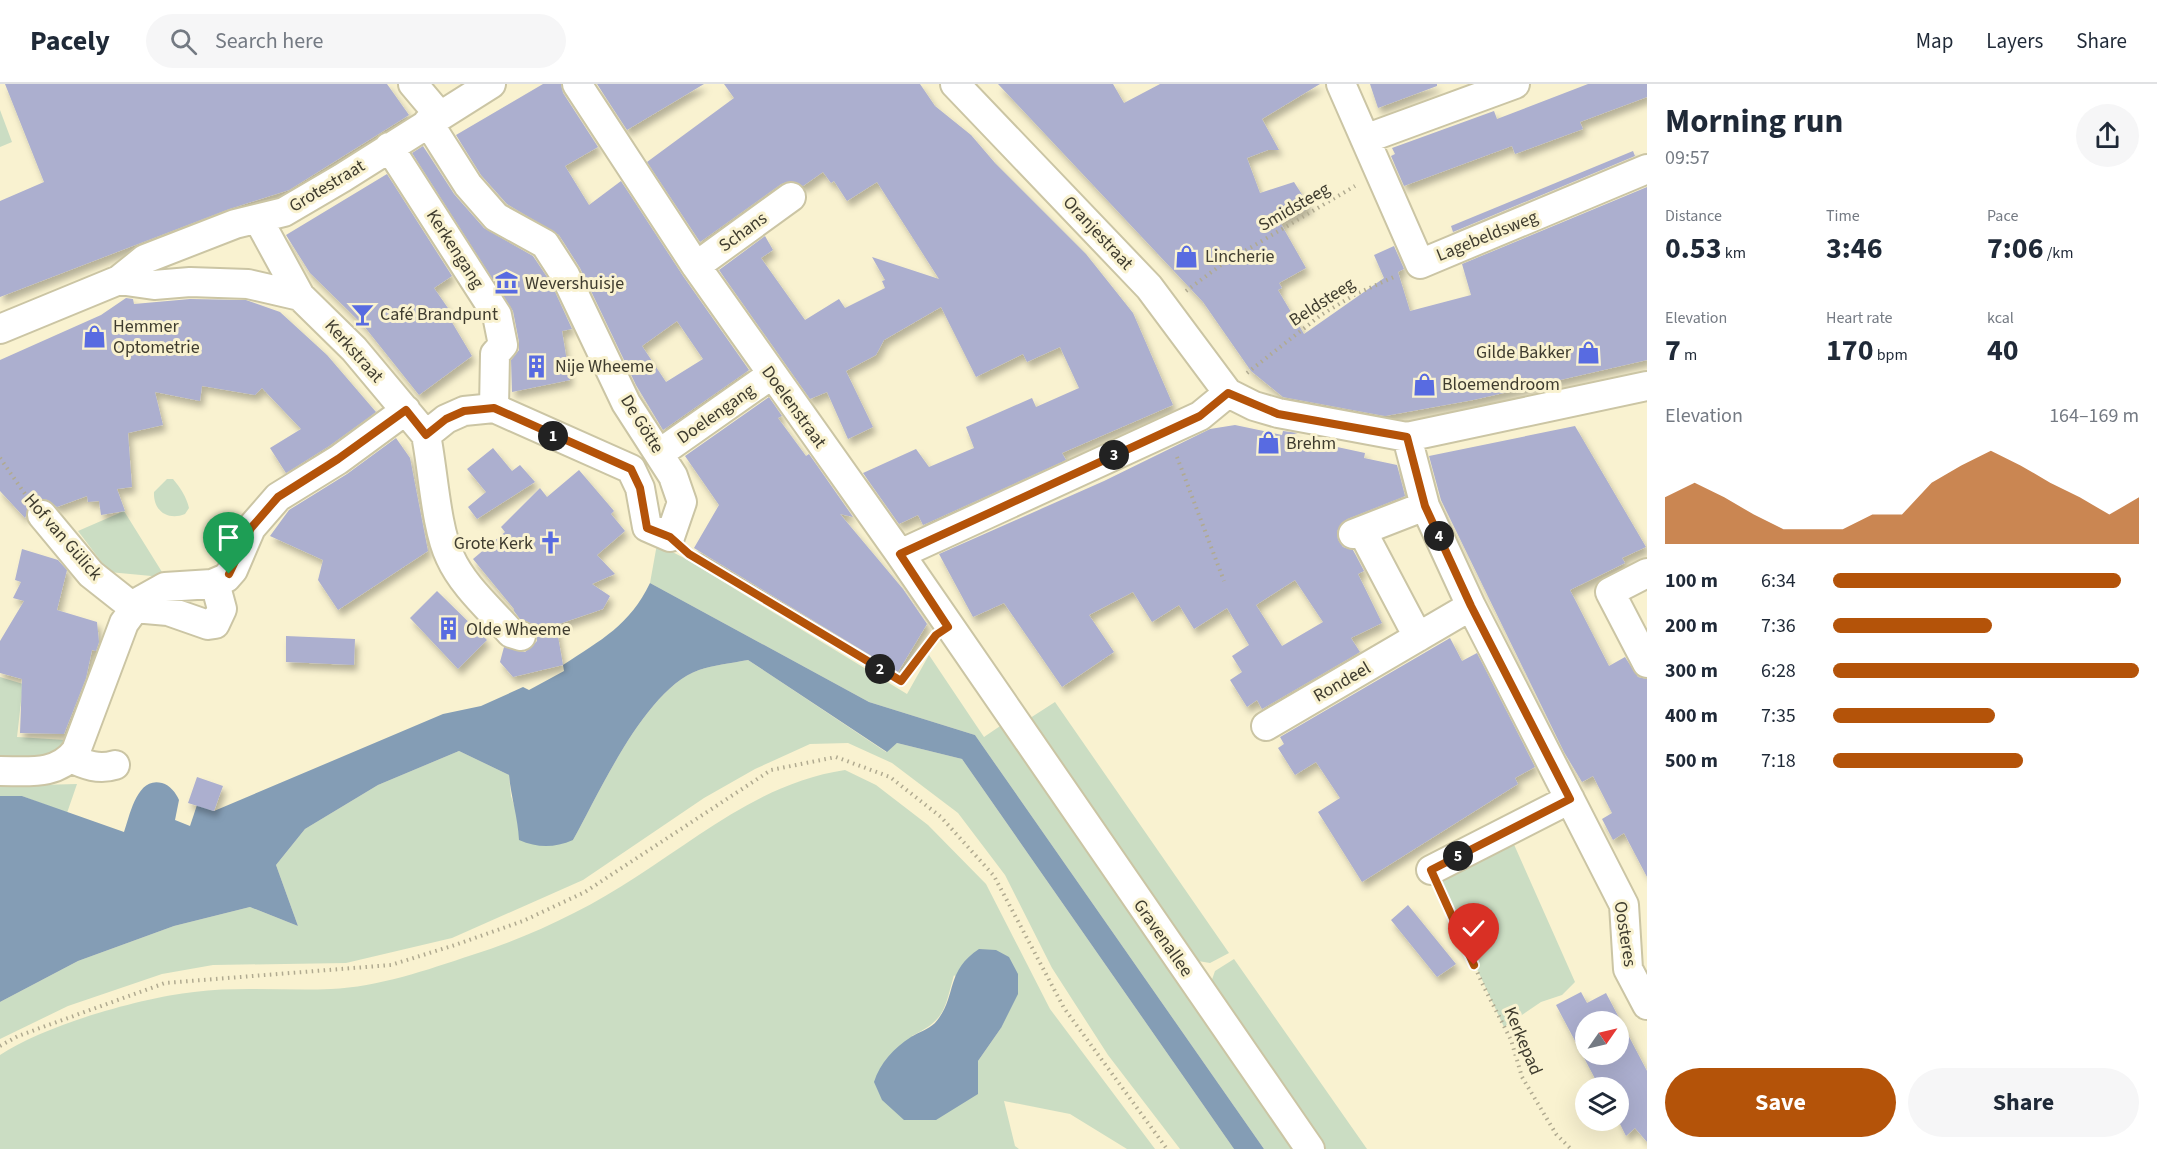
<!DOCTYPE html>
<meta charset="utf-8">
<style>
:root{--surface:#fff;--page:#f6f6f7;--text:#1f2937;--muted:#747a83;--line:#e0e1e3;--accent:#b45309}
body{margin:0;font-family:"Source Sans 3",sans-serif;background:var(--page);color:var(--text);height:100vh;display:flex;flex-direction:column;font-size:22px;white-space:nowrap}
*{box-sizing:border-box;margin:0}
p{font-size:20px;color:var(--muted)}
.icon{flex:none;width:33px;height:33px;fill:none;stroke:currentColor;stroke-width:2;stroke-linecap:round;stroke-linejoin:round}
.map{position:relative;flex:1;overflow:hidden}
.side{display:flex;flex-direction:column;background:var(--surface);width:510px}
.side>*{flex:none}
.needle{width:39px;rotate:56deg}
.buttons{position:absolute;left:1575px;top:927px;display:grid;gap:12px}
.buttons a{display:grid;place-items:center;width:54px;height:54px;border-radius:50%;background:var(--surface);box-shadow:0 6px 24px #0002;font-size:30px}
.pin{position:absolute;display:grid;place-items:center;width:51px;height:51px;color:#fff;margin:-62px -26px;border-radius:50% 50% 50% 0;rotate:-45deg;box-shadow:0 0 6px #0007}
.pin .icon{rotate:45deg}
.km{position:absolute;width:30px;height:30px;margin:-15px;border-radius:50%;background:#222;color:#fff;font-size:16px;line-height:30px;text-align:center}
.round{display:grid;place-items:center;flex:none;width:63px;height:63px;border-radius:32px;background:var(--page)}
.overview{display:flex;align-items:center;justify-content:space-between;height:102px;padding:0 18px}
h1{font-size:33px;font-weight:700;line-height:45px}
.figures{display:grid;grid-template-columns:repeat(3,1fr);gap:9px;height:102px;padding:6px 18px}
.figures div{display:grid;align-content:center}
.figures b{font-size:30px;font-weight:700}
.figures small{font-size:16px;font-weight:400}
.figures p{font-size:16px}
.chart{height:168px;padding:12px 18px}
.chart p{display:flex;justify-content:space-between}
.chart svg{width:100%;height:108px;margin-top:6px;fill:var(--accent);opacity:.7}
.action{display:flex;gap:12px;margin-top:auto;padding:12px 18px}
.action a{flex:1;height:69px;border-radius:36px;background:var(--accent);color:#fff;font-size:24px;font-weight:700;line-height:69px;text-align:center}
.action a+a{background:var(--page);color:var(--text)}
ul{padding:0 18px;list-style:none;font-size:20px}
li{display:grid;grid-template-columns:96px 72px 1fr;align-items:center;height:45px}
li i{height:15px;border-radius:8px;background:var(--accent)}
header{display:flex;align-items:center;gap:36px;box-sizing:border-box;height:84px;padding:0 30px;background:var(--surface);border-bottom:2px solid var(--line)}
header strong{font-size:28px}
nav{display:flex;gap:33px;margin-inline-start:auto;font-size:21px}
.search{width:420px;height:54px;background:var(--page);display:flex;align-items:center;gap:15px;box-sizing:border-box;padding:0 21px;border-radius:33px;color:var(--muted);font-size:22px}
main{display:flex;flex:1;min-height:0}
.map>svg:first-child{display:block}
</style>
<header>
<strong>Pacely</strong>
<div class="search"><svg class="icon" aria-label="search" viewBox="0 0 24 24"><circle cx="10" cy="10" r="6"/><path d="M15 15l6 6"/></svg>Search here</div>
<nav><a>Map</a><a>Layers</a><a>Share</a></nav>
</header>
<main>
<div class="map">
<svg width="1647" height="1065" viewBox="0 0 1647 1065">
<defs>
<filter id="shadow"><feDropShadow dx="3.5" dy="6" stdDeviation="3" flood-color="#0004"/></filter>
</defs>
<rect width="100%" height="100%" fill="#f9f2d0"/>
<path fill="#cbddc3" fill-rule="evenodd" d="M0 26 12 58 0 63Z
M167 395H173C180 403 187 414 189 424L185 430C168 437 153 427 154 408Z
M124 427 162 488V493L109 488 78 447Z
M657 460 686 475 907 610 929 571 984 653 1009 636 1299 1065H1264L975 651 869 618 650 499Z
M748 576 886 668 897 659 962 675 1234 1065H1180L1108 971 1052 884 1005 791 958 729 892 679 848 659 810 660 755 685 704 714 583 796 452 854 346 879 213 881 162 890 68 922 0 955V918L78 877 174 842 250 823 298 842 276 781 305 745 378 701 459 667 509 691 511 712 519 736 573 756C600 708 645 605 699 586 714 581 732 579 748 576Z
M0 593 23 600 17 653 66 656C53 679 23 673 0 674Z
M1055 618 1229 869 1210 879 1186 875 1024 638Z
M845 686 876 701 928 741 986 800 1050 925 1155 1065H1127L1070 1030 1004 1017 1015 1062 1019 1065H0V971C45 941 140 914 194 908 239 902 285 907 331 905 378 903 427 886 472 871 529 853 586 826 636 793 703 750 764 698 845 686ZM954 891 1001 944 978 977V1010L912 952C946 935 944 926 954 891Z
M77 700 67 729 22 712H0V702Z
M1508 747 1575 898 1562 911 1541 918 1504 943 1431 786Z
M1234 875 1367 1065H1319L1208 907 1215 887Z"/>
<path fill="#849db5" d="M650 499 869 618 975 651 1264 1065H1234L962 675 897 659 887 668 748 576C732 579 714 581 699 586 645 605 600 708 573 756 554 764 538 764 519 756 518 734 511 713 509 691L459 667 378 701 305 745 276 781 298 842 250 823 174 842 78 877 0 918V712H22L124 748C130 731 137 692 162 699 170 701 176 709 179 716L175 736 190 742 197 721 214 727 443 630 481 622 523 603 529 606 564 587 563 581C601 556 630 541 650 499Z
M979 865 996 866 1009 873 1018 890V910L1001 944 978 977V1010L936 1036H904L882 1016 874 998C880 979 894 964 911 953 919 948 929 945 935 939 958 913 944 888 979 865Z"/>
<path fill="#acafcf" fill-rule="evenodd" filter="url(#shadow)" d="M5 0H387L409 31 289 106 229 125 0 213V117L44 98Z
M543 0H561L563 9 598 63 565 82 589 121 621 97 683 192 749 286 663 346 636 301 580 184 559 151 507 120 481 91 456 51ZM677 237 703 275 666 298 642 262Z
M597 0H704L627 46Z
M724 0H920L935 22 971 51 995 79 1086 170 1133 229 1173 321 1062 369 1066 376 923 441 918 431 899 440 863 389 916 365 929 383 974 364 966 343 1032 314 1036 323 1079 304 1060 263 1027 278 1023 270 976 293 941 223 884 256 876 271 846 287 873 343 848 355 827 308 810 315 719 186 765 152 773 166 761 174 805 236 839 215 845 224 885 204 882 197 885 196 872 173 939 195 877 98 847 117 834 97 831 99 823 88 803 102 790 97 781 100 700 158 647 78 734 14Z
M998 0H1113L1124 19 1160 0H1320L1262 35 1279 66H1268L1247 74 1260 109 1294 98 1310 123 1281 140 1306 184 1279 199 1282 204 1278 206 1304 250 1384 194 1374 171 1394 162 1404 185 1398 188 1410 227 1471 211 1462 180 1647 103V276L1473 316 1385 332 1283 313 1251 287 1203 218Z
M1370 0H1437V2L1378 24Z
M1588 0H1647V13L1580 38 1583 45 1515 70 1512 62 1404 102 1391 72 1395 70 1392 64 1494 27 1497 35Z
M423 62 454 110 484 144 533 172 551 199 572 245 562 247 570 296 512 308 511 276 519 266V258L513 227 412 69Z
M1633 67 1635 72 1453 148 1451 142Z
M387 90 452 192 434 204 450 227 447 230 472 272 419 311 364 242 310 189 286 151Z
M126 214 133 215 134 220 190 215 246 216 280 228 327 271 376 328 329 362 286 389 270 364 301 345 262 304 255 311 202 302 200 317 155 308 163 341 128 349 132 403 117 405 125 427 101 431 99 417 88 418 87 412 57 423 48 416 40 415 31 419 25 434 0 407V276L101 231Z
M769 313 782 332 778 334 806 372 809 370 853 433 840 430 903 505 927 540 898 588 694 464 719 421 685 372Z
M1235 341 1282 351 1283 347 1298 349 1286 352 1365 369 1364 374 1397 381 1405 412 1347 435 1337 447 1338 456 1343 463 1353 466 1364 487 1358 490 1382 539 1351 554 1360 568 1262 625 1257 616 1247 623 1230 596 1242 588 1232 572 1249 561 1227 524 1194 545 1179 521 1152 538 1133 508 1089 531 1114 568 1062 603 1004 519 973 533 939 470 1104 397 1210 345ZM1295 496 1323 538 1282 562 1256 521Z
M1575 342 1646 463 1622 474 1625 479 1570 506 1609 582 1625 573 1638 593 1647 595V793L1624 749 1613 756 1602 735 1612 729 1593 692 1582 698 1564 668 1441 416 1429 372Z
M396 354 410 374 428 467 338 526 318 496 323 476 270 452 289 426 347 390Z
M493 364 512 387 520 381 535 398 477 435 468 423 486 408 467 385Z
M579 386 614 427 611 430 625 447 597 471 615 490 592 500 610 512 603 525 556 541 563 581 513 593 500 578 504 563 525 568 537 557V548L533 540 520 535 514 527V525L473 475 505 448 501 443 540 404 547 413Z
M22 465 58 476 67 486 57 526 97 538 99 558 96 567 92 566 86 594 64 650 20 649 22 595 0 589V557L24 517 13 514 21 498 15 496Z
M437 507 487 556 458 585 410 534Z
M286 552 355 555 354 581 286 578Z
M1450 554 1462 577 1477 569 1535 683 1515 694 1518 700 1362 798 1318 728 1340 714 1316 678 1295 691 1278 664 1284 660 1280 653Z
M197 693 223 702 214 727 188 719Z
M1408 821 1456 880 1437 893 1391 836Z
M1581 908 1587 919 1606 909 1647 987V1058L1635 1044 1626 1052 1618 1036V1004H1600L1556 921ZM1586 938H1618V970H1586Z"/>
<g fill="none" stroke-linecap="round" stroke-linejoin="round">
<defs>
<path id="minor" d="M413 0 440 32
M577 0 696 182 900 470 1310 1065
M955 0 1149 203 1228 309 1254 322 1278 329 1407 353 1647 302
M1341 0 1420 180 1647 85
M1365 55 1515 0
M389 63 497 231 503 261 495 270 494 324
M258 135 300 212 354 265 426 351 446 335 464 327 494 324 631 385 640 404 647 443 670 453 682 418 673 392 626 319 565 191 545 160 496 133 468 101 428 38
M696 182 791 113
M119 196 154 201 190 198 248 200 300 212
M0 245 119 196 145 175 235 140 284 128 342 94 491 0
M426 351C433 385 436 445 450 473 463 502 490 525 511 549L521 552
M660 369 771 291
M42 431 91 490 134 524 168 527 208 541 215 540 222 525 215 499
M1362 447 1418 553
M1353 450 1425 422
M900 470 1200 332 1228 309
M1647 489 1610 508 1647 579
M1471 522 1624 821 1628 885 1647 921
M1266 642 1471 522 1425 422 1407 353
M71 674C85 681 99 686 115 681
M0 687C28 687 57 692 76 667L124 539 140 517 165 503 212 500 226 494 233 486 251 444 278 413 338 376 406 326
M1431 786 1570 715"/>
</defs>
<use href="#minor" stroke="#cbc5a4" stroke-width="32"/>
<path stroke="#b0aa90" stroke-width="4" stroke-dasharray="1.5 4.5" stroke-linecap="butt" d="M1186 207 1221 181 1355 102
M1247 289 1321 231 1354 211 1396 192
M1177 373 1224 497
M0 374 25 410
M691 471 901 597 930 560
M1443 812 1483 901 1511 956 1522 993 1556 1050 1571 1065
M0 962 18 952 165 899 391 881 455 861 523 837 585 808 771 686 836 673 890 693 941 733 994 792 1064 924 1167 1065"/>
<use href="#minor" stroke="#fff" stroke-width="28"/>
</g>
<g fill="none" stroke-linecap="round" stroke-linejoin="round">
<defs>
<path id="route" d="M229 490 251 444 278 413 338 375 406 326 426 351 446 335 464 327 494 324 631 385 640 404 647 444 670 453 689 470 901 597 936 551 948 543 900 470 1200 332 1228 309 1278 330 1407 353 1425 422 1471 522 1570 715 1431 786 1474 881"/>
</defs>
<use href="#route" stroke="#fff" stroke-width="12"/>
<use href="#route" stroke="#b45309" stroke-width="8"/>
</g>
<defs>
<symbol id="shop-bare" viewBox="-9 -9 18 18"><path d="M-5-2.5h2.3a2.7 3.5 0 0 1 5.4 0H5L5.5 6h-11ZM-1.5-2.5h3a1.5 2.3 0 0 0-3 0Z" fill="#586be1" stroke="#f9f2d0" stroke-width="2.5" paint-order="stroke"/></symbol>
<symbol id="museum-bare" viewBox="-9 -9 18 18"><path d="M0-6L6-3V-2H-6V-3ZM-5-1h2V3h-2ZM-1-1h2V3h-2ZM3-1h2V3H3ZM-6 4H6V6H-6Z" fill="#586be1" stroke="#f9f2d0" stroke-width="2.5" paint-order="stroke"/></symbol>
<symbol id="bar-bare" viewBox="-9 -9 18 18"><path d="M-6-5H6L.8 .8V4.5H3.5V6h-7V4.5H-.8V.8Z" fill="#586be1" stroke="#f9f2d0" stroke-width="2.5" paint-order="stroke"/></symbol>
<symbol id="building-bare" viewBox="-9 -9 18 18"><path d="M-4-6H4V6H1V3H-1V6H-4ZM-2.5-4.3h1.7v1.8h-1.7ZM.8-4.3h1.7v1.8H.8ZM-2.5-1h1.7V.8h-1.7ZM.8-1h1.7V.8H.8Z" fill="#586be1" stroke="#f9f2d0" stroke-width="2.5" paint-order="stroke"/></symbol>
<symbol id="church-bare" viewBox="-9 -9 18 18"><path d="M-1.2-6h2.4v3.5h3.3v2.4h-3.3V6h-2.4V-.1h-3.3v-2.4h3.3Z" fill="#586be1" stroke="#f9f2d0" stroke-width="2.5" paint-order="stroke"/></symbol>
</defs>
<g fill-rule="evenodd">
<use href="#shop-bare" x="1170" y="156" width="33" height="33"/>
<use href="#museum-bare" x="490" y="182" width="33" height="33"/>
<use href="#bar-bare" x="346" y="214" width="33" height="33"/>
<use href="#shop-bare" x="78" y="236" width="33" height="33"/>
<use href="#shop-bare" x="1572" y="252" width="33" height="33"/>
<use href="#building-bare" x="520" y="266" width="33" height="33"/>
<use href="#shop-bare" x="1408" y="284" width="33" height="33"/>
<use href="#shop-bare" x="1252" y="342" width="33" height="33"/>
<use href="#church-bare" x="534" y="442" width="33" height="33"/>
<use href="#building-bare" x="432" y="528" width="33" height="33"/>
</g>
<g text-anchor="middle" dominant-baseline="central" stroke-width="6" stroke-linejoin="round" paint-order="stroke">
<g font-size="18" fill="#3f3c2f" stroke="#f9f2d0">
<text transform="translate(327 102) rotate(-31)">Grotestraat</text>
<text transform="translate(1294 123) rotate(-30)">Smidsteeg</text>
<text transform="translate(743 148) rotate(-36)">Schans</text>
<text transform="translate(1098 149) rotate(47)">Oranjestraat</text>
<text transform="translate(1487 152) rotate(-22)">Lagebeldsweg</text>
<text transform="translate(455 165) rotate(57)">Kerkengang</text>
<text transform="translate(1322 218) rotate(-33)">Beldsteeg</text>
<text transform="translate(354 267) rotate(48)">Kerkstraat</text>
<text transform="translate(794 323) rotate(54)">Doelenstraat</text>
<text transform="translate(716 330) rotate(-35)">Doelengang</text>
<text transform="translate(642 340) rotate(58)">De Götte</text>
<text transform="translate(63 453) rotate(49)">Hof van Gülick</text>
<text transform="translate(1342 598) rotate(-30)">Rondeel</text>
<text transform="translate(1625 850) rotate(81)">Oosteres</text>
<text transform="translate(1163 854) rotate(55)">Gravenallee</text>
<text transform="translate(1523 957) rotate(67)">Kerkepad</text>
</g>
<g font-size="18" fill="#3f3c2f" stroke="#f9f2d0" text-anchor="start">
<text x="1205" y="172">Lincherie</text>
<text x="525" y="199">Wevershuisje</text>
<text x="380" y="230">Café Brandpunt</text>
<text x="113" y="242">Hemmer<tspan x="113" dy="21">Optometrie</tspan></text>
<text x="1571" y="268" text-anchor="end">Gilde Bakker</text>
<text x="555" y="282">Nije Wheeme</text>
<text x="1442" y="300">Bloemendroom</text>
<text x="1286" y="359">Brehm</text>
<text x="533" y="459" text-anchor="end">Grote Kerk</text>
<text x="466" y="545">Olde Wheeme</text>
</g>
</g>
</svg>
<div class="buttons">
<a><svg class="needle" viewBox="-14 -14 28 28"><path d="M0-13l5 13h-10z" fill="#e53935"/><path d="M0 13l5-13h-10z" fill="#747a83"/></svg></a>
<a><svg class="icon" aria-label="layers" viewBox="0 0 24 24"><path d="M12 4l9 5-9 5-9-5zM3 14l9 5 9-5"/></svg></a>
</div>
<div class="pin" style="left:229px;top:490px;background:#1e9e55"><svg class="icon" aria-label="arrive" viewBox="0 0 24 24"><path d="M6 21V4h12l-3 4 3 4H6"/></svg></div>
<div class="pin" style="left:1474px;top:881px;background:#d93025"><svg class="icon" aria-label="check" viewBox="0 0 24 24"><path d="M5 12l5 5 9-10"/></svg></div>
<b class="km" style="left:553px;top:352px">1</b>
<b class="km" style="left:880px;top:585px">2</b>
<b class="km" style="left:1114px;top:371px">3</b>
<b class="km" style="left:1439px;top:452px">4</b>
<b class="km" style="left:1458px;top:772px">5</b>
</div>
<section class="side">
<div class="overview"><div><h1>Morning run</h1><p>09:57</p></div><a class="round"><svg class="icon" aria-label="share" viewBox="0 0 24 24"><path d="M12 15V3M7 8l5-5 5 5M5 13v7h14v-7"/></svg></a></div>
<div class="figures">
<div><p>Distance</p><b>0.53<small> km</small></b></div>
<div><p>Time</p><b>3:46</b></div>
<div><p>Pace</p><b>7:06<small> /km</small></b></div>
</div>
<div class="figures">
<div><p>Elevation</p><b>7<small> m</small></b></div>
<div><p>Heart rate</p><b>170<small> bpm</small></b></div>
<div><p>kcal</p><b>40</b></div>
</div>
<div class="chart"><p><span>Elevation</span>164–169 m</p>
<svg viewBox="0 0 160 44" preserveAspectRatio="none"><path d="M0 44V25L10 19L20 25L30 32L40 38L50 38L60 38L70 32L80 32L90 19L100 12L110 6L120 12L130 19L140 25L150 32L160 25V44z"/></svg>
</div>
<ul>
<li><b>100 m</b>6:34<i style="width:94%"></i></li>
<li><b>200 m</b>7:36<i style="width:52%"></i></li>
<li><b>300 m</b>6:28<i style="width:100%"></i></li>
<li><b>400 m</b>7:35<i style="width:53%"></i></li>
<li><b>500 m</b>7:18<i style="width:62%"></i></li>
</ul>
<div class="action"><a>Save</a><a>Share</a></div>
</section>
</main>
